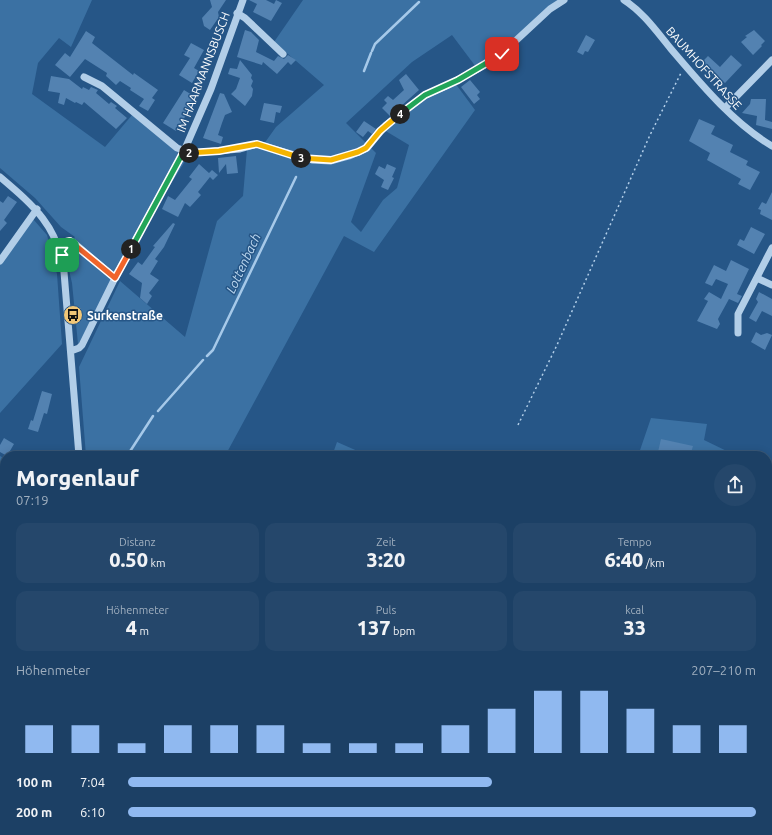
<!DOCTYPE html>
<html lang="de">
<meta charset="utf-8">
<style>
:root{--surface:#1c4065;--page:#25476b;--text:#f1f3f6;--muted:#a0afbf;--line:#3a5979;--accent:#90b9f0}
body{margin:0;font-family:Ubuntu,sans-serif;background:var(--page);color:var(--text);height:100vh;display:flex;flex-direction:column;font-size:15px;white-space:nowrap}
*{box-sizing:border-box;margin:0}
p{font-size:13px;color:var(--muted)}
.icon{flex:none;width:22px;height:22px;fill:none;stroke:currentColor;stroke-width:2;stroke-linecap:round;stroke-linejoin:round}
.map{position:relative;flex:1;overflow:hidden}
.drawer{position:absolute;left:0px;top:451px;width:772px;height:384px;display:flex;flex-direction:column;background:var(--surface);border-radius:16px 16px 0 0;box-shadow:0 2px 10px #0003,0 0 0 1px var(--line)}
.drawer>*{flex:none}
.pin{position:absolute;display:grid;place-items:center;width:34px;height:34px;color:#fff;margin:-17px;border-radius:8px;box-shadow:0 2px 6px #0006}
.km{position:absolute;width:20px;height:20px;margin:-10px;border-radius:50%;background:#222;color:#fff;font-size:11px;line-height:20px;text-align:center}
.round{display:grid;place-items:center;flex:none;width:42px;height:42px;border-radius:21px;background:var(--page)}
.summary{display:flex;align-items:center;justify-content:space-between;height:68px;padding:0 16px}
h1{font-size:22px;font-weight:800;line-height:30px}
.figures{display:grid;grid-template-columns:repeat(3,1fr);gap:6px;height:68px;padding:4px 16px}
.figures div{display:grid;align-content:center;border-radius:10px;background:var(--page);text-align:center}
.figures b{font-size:20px;font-weight:800}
.figures small{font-size:11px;font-weight:400}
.figures p{font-size:11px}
.chart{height:112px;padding:8px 16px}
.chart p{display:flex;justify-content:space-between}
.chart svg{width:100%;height:72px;margin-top:4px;stroke:var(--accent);stroke-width:6}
ul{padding:0 16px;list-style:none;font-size:13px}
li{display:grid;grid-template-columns:64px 48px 1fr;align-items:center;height:30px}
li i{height:10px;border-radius:5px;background:var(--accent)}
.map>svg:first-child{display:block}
</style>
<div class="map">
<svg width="772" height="835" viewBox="0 0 772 835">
<rect width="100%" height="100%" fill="#265687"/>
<path fill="#3b71a3" d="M0 0H92L71 47 59 38 38 63 32 94 105 147 132 115 187 158 111 280 82 340 78 344 72 283 65 253 68 246 75 237 61 227 35 198 0 168Z
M303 0H561L498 55 476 67 452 35 412 62 346 123 376 153 351 222 361 232 383 200 397 188 409 145 384 130 432 92 455 83 475 110 374 252 344 236 225 456H86L79 367 120 281 185 337 217 221 243 196 247 149 261 148 276 127 324 85 274 42Z
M33 219 47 235 57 274 62 344 0 413V264Z
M651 418 707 424 704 440 737 456H638Z
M337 442 369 456H332Z
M0 456 5 459V499L0 508Z
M767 468 772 469V624L767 634Z
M0 520 5 522V675L0 679Z
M0 689 5 698V725L0 728Z
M5 768V830H69L71 835H0V772Z
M173 830H722V835H176Z"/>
<path fill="#57799a" stroke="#a6c9e9" d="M5 614V674L0 678V618Z"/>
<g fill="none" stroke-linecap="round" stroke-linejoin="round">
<path stroke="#a6c9e9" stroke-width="2.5" d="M372 51 375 44 419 2
M364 71 371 53
M207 356 213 350 296 177
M158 411 203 360
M127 456 153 416"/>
</g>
<path fill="#5382b1" d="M210 0H226L218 12 219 17 210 30 204 26 202 18 212 7Z
M249 0H266L274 4 276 0 282 3 271 21 253 12 257 4Z
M245 30 251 32 259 40 256 52 274 61 278 56 284 59 288 55 296 60 291 65 288 62 277 74 263 62 262 65 237 57Z
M754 30 765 41 761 45 762 46 753 55 741 42 747 37 745 36Z
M86 31 95 37 92 43 133 75 134 73 158 90 152 98 155 100 148 111 139 106 144 99 130 90 131 88 120 81 116 85 106 76 107 73 85 59 70 77 55 65 65 53 70 57Z
M586 35 595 40 588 52 585 51 583 55 577 52Z
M191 43 204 50 194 68 199 71 192 83 179 75 190 58 184 55Z
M731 55 742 65 725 83 702 62 708 56 720 67Z
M240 60 252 75 251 78 253 81 251 86 253 89 252 96 245 106 231 94 236 89 240 78 228 74 230 68 237 69Z
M406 74 419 90 390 116 382 108 387 103 384 100 388 96 393 100 404 90 399 80Z
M51 76 69 79 82 89 83 87 89 90 91 87 98 90 96 93 109 104 111 102 117 106 115 108 127 118 116 129 84 102 82 105 76 102 75 103 66 98 64 105 58 103 60 93 48 91Z
M470 80 480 92 477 95 480 99 474 104 461 87Z
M184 90 197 98 176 131 163 123Z
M220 93 224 94 232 112 225 115 222 123 218 135 223 137 221 144 203 138Z
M751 99H766L765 120 772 122V129L756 125 757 116 742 113 750 104Z
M264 103 282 106 280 113 276 112 274 123 260 120Z
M699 119 715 126 711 134 733 145 730 152 748 161 746 165 760 172 750 190 738 184 741 179 707 160 710 153 689 141Z
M364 121 376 129 372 134 368 131 363 137 356 132Z
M236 156 238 173 227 174 226 164 219 173 218 158Z
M199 164 209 173 212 170 218 175 213 180 210 177 198 192 201 195 190 207 185 203 178 217 162 209 168 196 175 200 192 179 189 177Z
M387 164 396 168 392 177 394 178 388 190 381 187 384 180 375 174 379 166 385 169Z
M772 192V220L760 214 761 210 758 209 762 202 766 204Z
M8 196 17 202 4 220 7 223 0 231V201L3 203Z
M173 223 175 224 164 247 155 259 158 261 150 274 159 280 149 293 152 296 147 304 140 298 142 283 129 274 138 262 142 265 155 247 153 246Z
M751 227 765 234 754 254 737 245 740 239 744 241Z
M731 260 749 269 737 294 742 296 738 303 729 299 718 319 720 324 717 329 697 321 708 301 704 299 709 292 721 299 728 284 716 279 712 286 705 283 714 265 726 271Z
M759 292 772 299V316L762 311 756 322 749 318 758 302 756 299Z
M756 332 761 335 767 333 772 335 765 350 751 342Z
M42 391 52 394 47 414 44 413 38 432 28 429 31 420 33 421Z
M4 438 14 444 7 456 0 452V445Z
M661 439 693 446 690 456H676L658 452Z"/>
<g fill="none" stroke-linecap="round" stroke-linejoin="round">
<path stroke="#b2cee8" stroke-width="1.5" stroke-dasharray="2 3" stroke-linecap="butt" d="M518 425 557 345 650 135 681 73
M767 555 772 553
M0 595 5 592
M767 610 772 609
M0 814 5 817
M17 830 19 835
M307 830 309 835
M388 830 389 835
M401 830 402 835
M440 830V835
M604 830 605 835
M665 830V835
M605 833 617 830
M483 835 486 830
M545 835 548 830
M701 835V830"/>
<path stroke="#b2cee8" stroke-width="7" d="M624 0C643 12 657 32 671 49 700 83 733 123 772 146
M237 13 245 18 283 54
M84 77 102 86 177 148 192 153 240 149 257 144 312 160 331 161 349 156 367 148 386 125 425 95 448 85 496 59 550 9 564 0
M725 108 772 60
M0 177C34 206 58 226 64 272L79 456
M58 244 70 241 74 243 115 278
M0 261 37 209
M757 278 772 285
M738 333V314L772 248
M71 351 79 348 82 345 115 278 184 151 211 89 243 0
M0 738 5 734
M767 808 772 775
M164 830 167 835
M763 835 764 830"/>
</g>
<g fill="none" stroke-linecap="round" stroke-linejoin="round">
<defs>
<path id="split-1" d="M62 255 58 244 70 241 115 278 131 249"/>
<path id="split-2" d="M131 249 184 151 189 153"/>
<path id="split-3" d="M189 153 219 151 257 144 301 158"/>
<path id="split-4" d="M301 158 331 160 358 152 366 148 380 131 400 114"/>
<path id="split-5" d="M400 114 425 95 458 80 502 54"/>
</defs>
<use href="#split-1" stroke="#fff" stroke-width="8"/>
<use href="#split-2" stroke="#fff" stroke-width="8"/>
<use href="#split-3" stroke="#fff" stroke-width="8"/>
<use href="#split-4" stroke="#fff" stroke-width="8"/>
<use href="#split-5" stroke="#fff" stroke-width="8"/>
<use href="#split-1" stroke="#f0652b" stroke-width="5"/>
<use href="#split-2" stroke="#22a559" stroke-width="5"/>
<use href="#split-3" stroke="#f5b400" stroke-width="5"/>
<use href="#split-4" stroke="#f5b400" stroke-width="5"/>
<use href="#split-5" stroke="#22a559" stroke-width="5"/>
</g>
<defs>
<symbol id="bus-disc" viewBox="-11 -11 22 22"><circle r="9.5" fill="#f1c677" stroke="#265687"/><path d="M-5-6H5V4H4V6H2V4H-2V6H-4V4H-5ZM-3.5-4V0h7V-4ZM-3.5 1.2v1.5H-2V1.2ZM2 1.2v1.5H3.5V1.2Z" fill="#111"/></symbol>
</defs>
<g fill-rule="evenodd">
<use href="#bus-disc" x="62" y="304" width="22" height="22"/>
</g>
<g text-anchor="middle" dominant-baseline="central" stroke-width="3" stroke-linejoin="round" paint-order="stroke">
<g font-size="12" fill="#fff" stroke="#265687">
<text transform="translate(704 68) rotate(48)">BAUMHOFSTRASSE</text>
<text transform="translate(203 72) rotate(-69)">IM HAARMANNSBUSCH</text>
</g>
<g font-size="12" font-weight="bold" fill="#fff" stroke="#265687" text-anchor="start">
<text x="87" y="315">Surkenstraße</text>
</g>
<g font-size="13" font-style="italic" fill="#bdd8f0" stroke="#265687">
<text transform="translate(243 263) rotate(-65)">Lottenbach</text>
</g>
</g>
</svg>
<div class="pin" style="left:62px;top:255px;background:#1e9e55"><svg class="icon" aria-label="arrive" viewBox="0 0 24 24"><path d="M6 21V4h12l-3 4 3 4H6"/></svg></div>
<div class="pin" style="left:502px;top:54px;background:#d93025"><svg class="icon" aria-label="check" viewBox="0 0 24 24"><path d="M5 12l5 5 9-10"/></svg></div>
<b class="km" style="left:131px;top:249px">1</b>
<b class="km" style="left:189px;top:153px">2</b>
<b class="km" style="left:301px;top:158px">3</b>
<b class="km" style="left:400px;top:114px">4</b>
<section class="drawer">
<div class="summary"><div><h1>Morgenlauf</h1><p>07:19</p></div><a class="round"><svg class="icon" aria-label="share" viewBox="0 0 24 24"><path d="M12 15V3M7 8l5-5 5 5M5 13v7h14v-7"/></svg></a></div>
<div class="figures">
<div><p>Distanz</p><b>0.50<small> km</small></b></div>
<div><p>Zeit</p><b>3:20</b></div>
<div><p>Tempo</p><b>6:40<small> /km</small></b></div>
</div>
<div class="figures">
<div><p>Höhenmeter</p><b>4<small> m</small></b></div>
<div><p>Puls</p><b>137<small> bpm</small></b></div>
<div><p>kcal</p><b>33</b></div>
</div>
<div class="chart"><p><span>Höhenmeter</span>207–210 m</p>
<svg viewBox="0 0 160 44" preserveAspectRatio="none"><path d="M5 44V27M15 44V27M25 44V38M35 44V27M45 44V27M55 44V27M65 44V38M75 44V38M85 44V38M95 44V27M105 44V17M115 44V6M125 44V6M135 44V17M145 44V27M155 44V27"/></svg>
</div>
<ul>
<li><b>100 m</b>7:04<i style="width:58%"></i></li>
<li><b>200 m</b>6:10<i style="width:100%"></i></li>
</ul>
</section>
</div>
